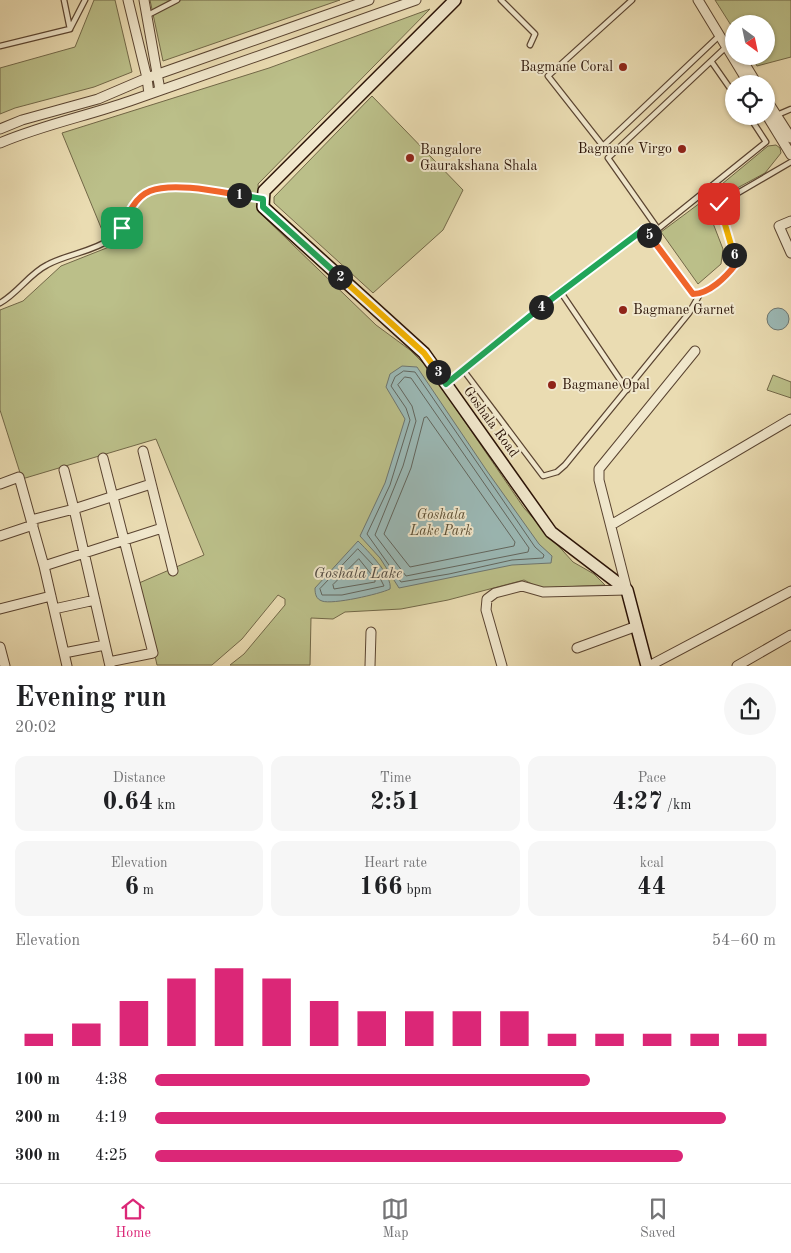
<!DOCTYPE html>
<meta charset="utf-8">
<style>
:root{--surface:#fff;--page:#f6f6f6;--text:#202124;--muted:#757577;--line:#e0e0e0;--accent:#db2777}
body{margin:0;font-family:"Old Standard TT",serif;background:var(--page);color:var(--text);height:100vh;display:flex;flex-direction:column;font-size:19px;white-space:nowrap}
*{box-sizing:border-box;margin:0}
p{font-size:16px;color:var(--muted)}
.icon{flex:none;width:28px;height:28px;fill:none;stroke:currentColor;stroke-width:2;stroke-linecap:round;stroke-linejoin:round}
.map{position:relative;height:666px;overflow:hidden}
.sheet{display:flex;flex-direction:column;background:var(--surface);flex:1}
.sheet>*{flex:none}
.needle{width:32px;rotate:147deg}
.fabs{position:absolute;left:725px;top:15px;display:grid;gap:10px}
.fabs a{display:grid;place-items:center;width:50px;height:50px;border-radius:50%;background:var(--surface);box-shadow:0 1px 4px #0004;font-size:25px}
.pin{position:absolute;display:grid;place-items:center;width:42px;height:42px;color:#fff;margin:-21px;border-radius:10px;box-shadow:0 2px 8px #0006}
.km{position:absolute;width:25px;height:25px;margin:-12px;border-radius:50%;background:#222;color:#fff;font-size:14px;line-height:25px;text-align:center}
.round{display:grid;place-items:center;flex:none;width:52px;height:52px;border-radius:26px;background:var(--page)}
.headline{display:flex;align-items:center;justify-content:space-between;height:85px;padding:0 15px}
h1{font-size:28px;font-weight:600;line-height:38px}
.stats{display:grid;grid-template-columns:repeat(3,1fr);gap:8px;height:85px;padding:5px 15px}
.stats div{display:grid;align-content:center;border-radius:12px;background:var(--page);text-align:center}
.stats b{font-size:25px;font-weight:600}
.stats small{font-size:14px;font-weight:400}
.stats p{font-size:14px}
.chart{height:140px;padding:10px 15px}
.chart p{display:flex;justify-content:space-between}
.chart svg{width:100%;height:90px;margin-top:5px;stroke:var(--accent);stroke-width:6}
ul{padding:0 15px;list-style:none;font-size:16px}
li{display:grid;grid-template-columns:80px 60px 1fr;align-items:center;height:38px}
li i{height:12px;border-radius:6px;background:var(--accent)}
.tabs{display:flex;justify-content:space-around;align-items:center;height:70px;border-top:1px solid var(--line);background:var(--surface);font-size:14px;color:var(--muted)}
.tabs a{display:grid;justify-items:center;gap:2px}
.tabs .on{color:var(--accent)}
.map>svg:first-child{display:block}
</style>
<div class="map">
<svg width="791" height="666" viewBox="0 0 791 666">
<rect width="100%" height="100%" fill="#eadcb2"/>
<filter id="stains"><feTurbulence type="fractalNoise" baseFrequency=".004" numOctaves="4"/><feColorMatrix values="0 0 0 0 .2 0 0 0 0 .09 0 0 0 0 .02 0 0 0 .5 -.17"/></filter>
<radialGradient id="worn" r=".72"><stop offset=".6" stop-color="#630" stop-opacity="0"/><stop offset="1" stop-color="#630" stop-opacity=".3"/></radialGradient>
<path fill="#bbbf89" stroke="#726848" d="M94 0H115L132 72 94 87 15 108 0 114V68L75 47Z
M150 0H340L163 61Z
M715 0H791V57L757 66 751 56H766V24H734V30Z
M430 9 258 184 260 213 376 325 410 350 428 368 524 508 573 562 594 574 605 585 540 588 524 580 448 600 401 609 345 612 333 619 311 618 310 665H230L244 654 285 605V599L278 595 242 639 212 665H157L139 583 204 555 156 439 22 479 0 410V310L23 301 61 266 109 247 62 133 269 68Z
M372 96 463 190 443 230 373 293 274 203V197Z
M776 145 780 148 781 153 765 173 728 193 722 190V184L768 146Z
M704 200 723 249 721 264 698 284 661 232Z
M773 375 791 382V398L767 390Z"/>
<path fill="#9bb9b6" stroke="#6e7670" d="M767 319a11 11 0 1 1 22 0a11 11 0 1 1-22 0Z
M402 366 417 367 487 471 539 544 552 556 551 563 512 565 399 588 380 558 360 536 385 483 405 419 386 387 390 374Z
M358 541C367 550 393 576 390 589 380 594 332 605 322 601 316 599 315 594 315 588Z"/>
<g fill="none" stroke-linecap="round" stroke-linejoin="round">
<path stroke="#62665e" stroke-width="1" d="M404 371 415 372 535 547 544 555 543 558 512 560 449 574 401 582 367 534 390 485 410 420 406 408 391 386 395 377Z
M405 377 411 378 529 548 528 552 406 576 375 535 403 466 416 421 412 406 398 385Z
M427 417 515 542 514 546 410 567 384 534 411 468 424 418Z
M358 549 374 566 384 586 342 595H322L320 589Z
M359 559 375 579V582L334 589 333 585Z"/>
<defs>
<path id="lane" d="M64 0 70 29
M501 0 535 34 530 45
M632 0 548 76 603 146 719 36
M148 15 177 0
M0 46 70 29 85 0
M726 47 608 158 658 229 766 142 749 116
M711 61 734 94
M777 115 791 109
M707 189 719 204
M560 291 464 371 543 476 557 472 565 465 689 313 700 294
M0 303C18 293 29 274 47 265 67 254 92 252 111 239 125 229 127 211 139 199 162 176 233 194 262 199
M446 383 464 371
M627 390 560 291 644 229 693 294C709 294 726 276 736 265L719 204 791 162"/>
<path id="street" d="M144 0 160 90
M698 0 749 84
M740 56 757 84
M149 94 147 78 369 0
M766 99 791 138
M766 114 791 155
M0 129 22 120 98 99 147 78 128 0
M0 143C42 125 87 116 130 101 225 68 321 34 416 0
M791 221 779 226 791 253
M143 451 173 571
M103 458 153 653 109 662
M64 470 74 509 151 484
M0 484 19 477 31 520
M611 525 791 419
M0 536 33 525
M44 566 64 653
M0 609 51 596
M54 609 95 600
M0 647 5 666
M577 648 637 626
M67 666 64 653 105 645
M110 666 74 509 31 520 44 566 162 528
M370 666 371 632
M502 666 486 610 487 599 495 593 522 586 543 592 627 590 599 480V469L695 351
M649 666 791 591
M737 666 791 635"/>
<path id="secondary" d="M455 0 264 191 263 207 424 353 551 532 627 590 647 666"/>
</defs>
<use href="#lane" stroke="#5a4431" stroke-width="7"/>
<use href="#street" stroke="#5a4431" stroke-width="11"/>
<use href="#secondary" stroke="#2a1206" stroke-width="14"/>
<use href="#lane" stroke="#f1e8cd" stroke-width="4.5"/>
<use href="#street" stroke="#f1e8cd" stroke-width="9"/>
<use href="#secondary" stroke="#f1e8cd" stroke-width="11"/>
</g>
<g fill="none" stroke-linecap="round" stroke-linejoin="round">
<defs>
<path id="split-1" d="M122 228C128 214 135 197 150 191 172 182 216 191 239 195"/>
<path id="split-2" d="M239 195 263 199V207L340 277"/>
<path id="split-3" d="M340 277 424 353 438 372"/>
<path id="split-4" d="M438 372 446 384 541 307"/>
<path id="split-5" d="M541 307 644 229 649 235"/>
<path id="split-6" d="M649 235 693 294C709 294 726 277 736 264L734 255"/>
<path id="split-7" d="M719 204 734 255"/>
</defs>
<use href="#split-1" stroke="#fff" stroke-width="10"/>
<use href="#split-2" stroke="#fff" stroke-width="10"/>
<use href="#split-3" stroke="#fff" stroke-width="10"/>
<use href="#split-4" stroke="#fff" stroke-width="10"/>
<use href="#split-5" stroke="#fff" stroke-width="10"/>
<use href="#split-6" stroke="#fff" stroke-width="10"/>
<use href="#split-7" stroke="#fff" stroke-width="10"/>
<use href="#split-1" stroke="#f0652b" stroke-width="6"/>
<use href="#split-2" stroke="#22a559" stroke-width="6"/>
<use href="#split-3" stroke="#f5b400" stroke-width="6"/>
<use href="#split-4" stroke="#22a559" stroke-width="6"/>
<use href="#split-5" stroke="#22a559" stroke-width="6"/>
<use href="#split-6" stroke="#f0652b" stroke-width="6"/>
<use href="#split-7" stroke="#f5b400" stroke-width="6"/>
</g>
<g fill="#8f2418" stroke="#f1e8cd" stroke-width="2">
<circle cx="623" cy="67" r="5"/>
<circle cx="682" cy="149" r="5"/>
<circle cx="410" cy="158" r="5"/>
<circle cx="623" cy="310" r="5"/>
<circle cx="552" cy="385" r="5"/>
</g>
<g text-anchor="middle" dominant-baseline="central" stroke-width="4" stroke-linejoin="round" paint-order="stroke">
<g font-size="14" fill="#2a1206" stroke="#f1e8cd" text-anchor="start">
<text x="613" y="67" text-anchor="end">Bagmane Coral</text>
<text x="672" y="149" text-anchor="end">Bagmane Virgo</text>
<text x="420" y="150">Bangalore<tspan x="420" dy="16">Gaurakshana Shala</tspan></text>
<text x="633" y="310">Bagmane Garnet</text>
<text x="562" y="385">Bagmane Opal</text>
</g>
<g font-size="14" fill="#2a1206" stroke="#f1e8cd">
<text transform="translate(491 422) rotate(54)">Goshala Road</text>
</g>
<g font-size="14" font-style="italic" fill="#5d4f34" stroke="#f1e8cd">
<text x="441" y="515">Goshala<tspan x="441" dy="16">Lake Park</tspan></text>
</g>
<g font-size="15" font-style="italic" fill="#524c44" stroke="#f1e8cd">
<text x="358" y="574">Goshala Lake</text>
</g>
</g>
<rect width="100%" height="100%" filter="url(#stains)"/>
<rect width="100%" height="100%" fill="url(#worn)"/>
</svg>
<div class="fabs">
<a><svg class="needle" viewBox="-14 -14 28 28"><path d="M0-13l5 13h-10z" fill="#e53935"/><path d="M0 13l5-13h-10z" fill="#757577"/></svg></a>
<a><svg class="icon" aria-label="locate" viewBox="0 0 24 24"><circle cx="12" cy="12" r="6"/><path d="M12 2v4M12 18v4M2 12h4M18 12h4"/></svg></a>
</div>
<div class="pin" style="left:122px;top:228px;background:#1e9e55"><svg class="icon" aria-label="arrive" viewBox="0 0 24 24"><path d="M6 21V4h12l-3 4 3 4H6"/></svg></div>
<div class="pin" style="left:719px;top:204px;background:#d93025"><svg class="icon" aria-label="check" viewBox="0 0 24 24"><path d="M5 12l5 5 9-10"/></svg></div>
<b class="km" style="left:239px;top:195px">1</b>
<b class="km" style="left:340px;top:277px">2</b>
<b class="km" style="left:438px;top:372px">3</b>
<b class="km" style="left:541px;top:307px">4</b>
<b class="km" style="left:649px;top:235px">5</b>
<b class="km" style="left:734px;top:255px">6</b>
</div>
<section class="sheet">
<div class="headline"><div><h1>Evening run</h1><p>20:02</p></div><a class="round"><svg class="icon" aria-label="share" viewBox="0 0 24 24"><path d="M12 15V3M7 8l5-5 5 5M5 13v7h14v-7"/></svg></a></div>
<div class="stats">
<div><p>Distance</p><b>0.64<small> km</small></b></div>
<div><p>Time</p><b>2:51</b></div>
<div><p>Pace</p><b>4:27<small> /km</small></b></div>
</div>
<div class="stats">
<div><p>Elevation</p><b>6<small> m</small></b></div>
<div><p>Heart rate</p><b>166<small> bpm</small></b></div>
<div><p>kcal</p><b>44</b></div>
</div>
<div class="chart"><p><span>Elevation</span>54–60 m</p>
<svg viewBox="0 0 160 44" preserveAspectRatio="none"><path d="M5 44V38M15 44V33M25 44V22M35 44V11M45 44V6M55 44V11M65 44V22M75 44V27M85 44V27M95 44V27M105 44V27M115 44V38M125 44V38M135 44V38M145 44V38M155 44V38"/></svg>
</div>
<ul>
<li><b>100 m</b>4:38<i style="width:70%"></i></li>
<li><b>200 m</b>4:19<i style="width:92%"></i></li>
<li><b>300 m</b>4:25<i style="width:85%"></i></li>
</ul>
</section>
<nav class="tabs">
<a class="on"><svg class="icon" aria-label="home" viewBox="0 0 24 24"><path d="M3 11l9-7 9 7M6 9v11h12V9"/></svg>Home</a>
<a><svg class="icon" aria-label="map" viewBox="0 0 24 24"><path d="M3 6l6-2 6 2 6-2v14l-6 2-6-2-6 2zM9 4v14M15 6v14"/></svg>Map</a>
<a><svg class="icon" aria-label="saved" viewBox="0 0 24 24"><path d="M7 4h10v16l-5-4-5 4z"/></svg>Saved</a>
</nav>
